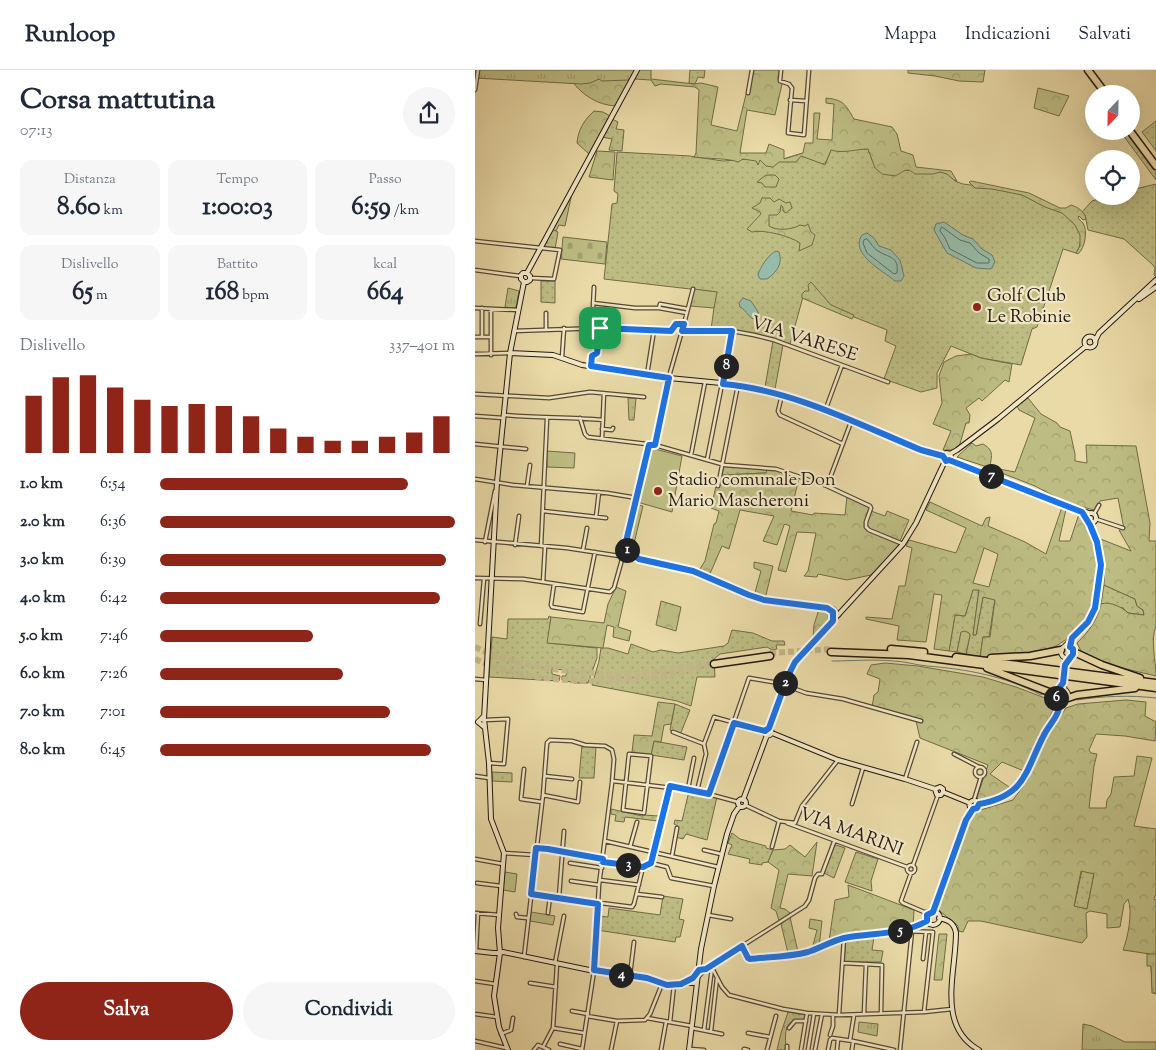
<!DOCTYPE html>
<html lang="it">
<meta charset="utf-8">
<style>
:root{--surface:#fff;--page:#f6f6f7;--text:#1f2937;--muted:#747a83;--line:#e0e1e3;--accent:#8f2418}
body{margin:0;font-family:"Sorts Mill Goudy",serif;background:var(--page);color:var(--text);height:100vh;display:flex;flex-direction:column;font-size:19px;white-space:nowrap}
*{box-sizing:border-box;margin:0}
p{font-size:16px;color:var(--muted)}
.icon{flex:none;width:28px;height:28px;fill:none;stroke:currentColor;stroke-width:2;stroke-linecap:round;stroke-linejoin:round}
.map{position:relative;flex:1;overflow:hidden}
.panel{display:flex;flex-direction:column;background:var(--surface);width:475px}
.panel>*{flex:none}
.needle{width:32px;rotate:202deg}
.tools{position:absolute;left:610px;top:15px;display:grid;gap:10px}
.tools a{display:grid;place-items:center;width:55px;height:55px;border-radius:50%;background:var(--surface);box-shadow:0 5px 20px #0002;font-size:25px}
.pin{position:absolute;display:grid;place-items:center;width:42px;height:42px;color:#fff;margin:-21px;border-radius:10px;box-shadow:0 2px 8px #0006}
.km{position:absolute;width:25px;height:25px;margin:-12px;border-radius:50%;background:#222;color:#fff;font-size:14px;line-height:25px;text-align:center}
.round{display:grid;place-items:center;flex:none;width:52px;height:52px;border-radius:26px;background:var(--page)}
.summary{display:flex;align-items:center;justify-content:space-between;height:85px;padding:0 20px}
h1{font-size:28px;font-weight:700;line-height:38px}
.metrics{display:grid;grid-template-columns:repeat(3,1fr);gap:8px;height:85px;padding:5px 20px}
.metrics div{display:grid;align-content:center;border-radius:12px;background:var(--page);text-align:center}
.metrics b{font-size:25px;font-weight:700}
.metrics small{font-size:14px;font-weight:400}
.metrics p{font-size:14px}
.chart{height:140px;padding:10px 20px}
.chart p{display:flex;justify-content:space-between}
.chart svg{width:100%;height:90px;margin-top:5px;stroke:var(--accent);stroke-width:6}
.action{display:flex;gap:10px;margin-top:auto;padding:10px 20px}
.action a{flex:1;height:58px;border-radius:30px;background:var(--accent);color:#fff;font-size:20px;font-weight:700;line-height:58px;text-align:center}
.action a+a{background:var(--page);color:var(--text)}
ul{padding:0 20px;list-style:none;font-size:16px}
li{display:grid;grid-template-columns:80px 60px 1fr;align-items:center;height:38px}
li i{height:12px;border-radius:6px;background:var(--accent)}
header{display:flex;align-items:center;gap:30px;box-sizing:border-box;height:70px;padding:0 25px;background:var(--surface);border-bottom:1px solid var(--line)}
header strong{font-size:24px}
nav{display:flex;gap:28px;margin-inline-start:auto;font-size:18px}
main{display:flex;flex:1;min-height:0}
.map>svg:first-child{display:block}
</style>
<header>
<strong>Runloop</strong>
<nav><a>Mappa</a><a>Indicazioni</a><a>Salvati</a></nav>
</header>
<main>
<section class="panel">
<div class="summary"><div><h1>Corsa mattutina</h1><p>07:13</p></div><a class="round"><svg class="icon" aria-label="share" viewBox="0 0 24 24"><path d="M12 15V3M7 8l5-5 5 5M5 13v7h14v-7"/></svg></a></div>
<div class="metrics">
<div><p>Distanza</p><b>8.60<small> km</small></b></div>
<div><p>Tempo</p><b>1:00:03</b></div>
<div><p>Passo</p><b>6:59<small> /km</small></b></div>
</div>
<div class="metrics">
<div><p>Dislivello</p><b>65<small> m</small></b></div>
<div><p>Battito</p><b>168<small> bpm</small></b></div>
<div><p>kcal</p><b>664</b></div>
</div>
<div class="chart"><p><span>Dislivello</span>337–401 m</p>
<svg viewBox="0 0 160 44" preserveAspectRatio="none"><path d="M5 44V16M15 44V7M25 44V6M35 44V12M45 44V18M55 44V21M65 44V20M75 44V21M85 44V26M95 44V32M105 44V36M115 44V38M125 44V38M135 44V36M145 44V34M155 44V26"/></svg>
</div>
<ul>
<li><b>1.0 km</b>6:54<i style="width:84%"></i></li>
<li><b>2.0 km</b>6:36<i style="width:100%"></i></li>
<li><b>3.0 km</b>6:39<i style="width:97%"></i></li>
<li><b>4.0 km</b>6:42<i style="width:95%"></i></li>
<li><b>5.0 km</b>7:46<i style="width:52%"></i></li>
<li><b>6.0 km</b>7:26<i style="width:62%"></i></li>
<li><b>7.0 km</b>7:01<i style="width:78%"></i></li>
<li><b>8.0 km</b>6:45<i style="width:92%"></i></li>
</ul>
<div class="action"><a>Salva</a><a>Condividi</a></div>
</section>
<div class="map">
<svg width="681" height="980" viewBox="0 0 681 980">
<defs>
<pattern id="grass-dots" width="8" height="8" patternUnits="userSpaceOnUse" patternTransform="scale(1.25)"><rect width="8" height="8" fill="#bdbd83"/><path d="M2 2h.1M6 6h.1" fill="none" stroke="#a2a270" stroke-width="1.8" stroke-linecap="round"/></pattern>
<pattern id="forest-crowns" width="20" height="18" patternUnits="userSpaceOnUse" patternTransform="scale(1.25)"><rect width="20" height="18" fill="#bdbd83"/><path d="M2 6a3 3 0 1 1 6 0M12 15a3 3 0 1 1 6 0" fill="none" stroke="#a2a270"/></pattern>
<pattern id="cemetery-stones" width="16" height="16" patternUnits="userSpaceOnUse" patternTransform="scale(1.25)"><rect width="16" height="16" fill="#bdbd83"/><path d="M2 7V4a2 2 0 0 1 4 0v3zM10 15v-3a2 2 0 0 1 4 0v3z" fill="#a2a270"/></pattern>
<pattern id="park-tufts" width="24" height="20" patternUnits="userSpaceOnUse" patternTransform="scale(1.25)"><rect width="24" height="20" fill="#bdbd83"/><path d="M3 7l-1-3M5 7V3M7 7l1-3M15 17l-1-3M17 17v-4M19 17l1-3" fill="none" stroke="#a2a270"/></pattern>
</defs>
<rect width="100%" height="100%" fill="#e9daa7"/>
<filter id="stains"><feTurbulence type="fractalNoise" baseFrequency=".004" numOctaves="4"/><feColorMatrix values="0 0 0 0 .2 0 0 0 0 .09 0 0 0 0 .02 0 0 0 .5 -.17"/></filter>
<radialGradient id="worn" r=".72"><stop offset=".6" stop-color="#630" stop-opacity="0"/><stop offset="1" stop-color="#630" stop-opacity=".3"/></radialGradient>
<path fill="url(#grass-dots)" stroke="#716a47" d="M215 0H230L229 8 223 7 220 14 214 13Z
M137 49 143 52 141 59 149 60 147 81 134 80 137 69 127 67Z
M681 51V81L667 62Z
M645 61H652L681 100V110Z
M393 79 398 92 428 100 467 102 474 105 480 111 488 114C509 117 531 119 550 126 562 129 596 144 602 154 607 163 607 175 601 183L588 179 562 257 557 259 546 295 506 288 476 276 462 303V318L446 322 409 309 421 276 410 271 412 260 328 227 315 274C286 264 266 260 236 260L241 222 129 209 137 134 142 133 143 124 139 121 142 82 215 86 248 91 285 88 308 89 328 83 350 95 356 80Z
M681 114V207L679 205 680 198 678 195 649 169 613 160 610 145 607 142 617 131 634 126H656V120Z
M77 159 83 162 80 179 68 178Z
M66 211H80V233L66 232Z
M298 271 308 275 300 319 290 317Z
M153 328H161L159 350H154Z
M249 395 292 400V403L247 405Z
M629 515 660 529 662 536 668 540 669 545 653 543 648 538 626 534Z
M498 519 504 520 498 565H501L508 527 520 529 514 567H508L505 587 491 584 495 565 486 563 482 582 474 581 480 545 490 546Z
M74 546 76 547 73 573 122 578V588L113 613H100L87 610V606H91L92 600 77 599V604L85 606 84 611 14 607 17 567 32 569 33 549H73Z
M257 560 278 563 297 571H309L310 575H301L302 579 297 580 292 577 245 584 239 589 240 607H222L216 636 202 631 117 615 124 591 126 578H133L153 584 156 574 178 582 186 580 203 583 249 576 253 573Z
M200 634 215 640 205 665 195 660Z
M179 671 212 677 209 690 176 685Z
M107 675 121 677 119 708H104Z
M17 702 37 703V712L17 711Z
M214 721 242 727 232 770 211 764 208 769 201 767 203 756 199 754 200 750 207 751Z
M136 739 167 746 169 745 184 746 183 751 150 747 149 752 140 751 141 745 136 744Z
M257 763 265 769 291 776V778L298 780 293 792 287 793V795L274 793 275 789 253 784 257 775 253 773Z
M361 775 370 778 359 808 349 803 359 776Z
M381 782 403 789 396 811 397 821 370 812Z
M607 800 619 804 612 839 599 837Z
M188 826 208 829 204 849 209 850 205 867H201L200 872 122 860 123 846 133 847 134 838 185 845Z
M399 867 397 880 408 881 406 892H369L371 869Z"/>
<path fill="url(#forest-crowns)" stroke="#716a47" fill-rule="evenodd" d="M144 0V8L157 9 141 36C122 35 107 25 96 10Z
M164 0H176V9L219 14 226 13 243 17 236 55 262 61 277 0H305L303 9 307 14 300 45 272 40 265 83H291L294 74 309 80V89L328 83 330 73H338L339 43H345L342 69 357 70 359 34 351 33V28C369 30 370 34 379 49L417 57 422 64 426 81 438 85 441 97 476 101 482 111 479 110 472 104 465 102 458 104H440C431 96 429 102 420 106L407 104 400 98 393 79C381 79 368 84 356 80L351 92 348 94 326 86 321 92H304L298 97 291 96 285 90 283 95 281 91 268 89 263 92C255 88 231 89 220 87H219L221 83 224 20 220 17 186 14 180 16 176 10 160 9Z
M433 0H510L508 12 484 11 460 6 433 3Z
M563 18 594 26 584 46 559 38Z
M119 41 128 42 135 46 114 84 102 73C103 60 109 50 119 41Z
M122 81 140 82 138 110 114 107Z
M291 105H300L304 109 301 117H290L287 113 282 112Z
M496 111 554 123 585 138H591L596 135C603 137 610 142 611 149L608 150 604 146 603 147C604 150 606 151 608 153 613 161 610 178 603 184L601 183 605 176V165L600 155 587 143 570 137 547 125 517 119 500 118 494 112Z
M97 123 90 156 84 155 81 161 77 159Z
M287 128H295L299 132 304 129 311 133 315 132 317 138 311 143 308 141V137L306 135 305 142 302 145H294V156C301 161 317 160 325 155L330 156 333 154 336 162 340 165 337 175 324 181 325 173C315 166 288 159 277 162L272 159 286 144 285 142 277 138 285 133Z
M336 212 356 235 379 245 377 249 327 228V224L330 221H334L333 215Z
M496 284 506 288 537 294 534 312 530 310 507 331 504 328 491 338 495 345 494 353H491L484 377 479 380H468L476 361 458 354 467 333 464 306 469 292 481 286Z
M553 328 566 344 582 353 585 357 595 361 600 384V391L612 393 611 375 661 376 675 453 674 471H681V556C675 570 681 591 681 606L634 595 606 581 602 573C614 561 622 551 626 534 635 531 647 537 653 543L669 545 668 540 662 536 660 529 629 515C630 498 628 484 623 468L656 481 644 460 649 459 643 428 625 431 619 440 590 432 560 416 519 400V398L540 402 560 348 544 340 542 336Z
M497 373 501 376 508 374C520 381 516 386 515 398L482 387Z
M292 400H301L324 408 316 441 338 445 339 443 370 445 372 427 396 438V441L410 446 412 441 434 450 422 478 396 505 372 510 343 504 342 507 329 506 333 501 341 463 322 462 311 502 303 500 315 456 310 454 309 455 302 475 288 471 299 446 265 440 254 479 247 476 234 506 223 502 230 491 239 454 241 453 244 441 236 438 241 416 244 417 247 405 291 403Z
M455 432 507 456 511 448 515 447 513 456 550 472 571 484 587 437 591 439 584 471H595L604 444 608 445 620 480 622 500 617 541 609 555 592 569 581 576 559 584 505 587 508 567H515L520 530 508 527 501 565H498L504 520H498L490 546 480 545 474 581 459 579 467 525 459 524 451 572 422 570 424 556 391 549V547L417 549 424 516H430L437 478 431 476 434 470 481 483 491 458 451 440ZM509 478 523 484 514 517 498 513Z
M162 435 168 436 157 482 152 475Z
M279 492 298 496 290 529 279 526 286 501 279 498Z
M141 517 151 521 143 557 156 561 154 571 138 567 139 557 132 555 128 578 72 573 76 547 129 553 133 534Z
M186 531 206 537 201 561 181 555Z
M344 539 355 542 356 549 338 568 339 555Z
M490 561 494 563 495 565 491 584 482 582 486 562Z
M410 593 443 596 508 607 541 617 570 628 579 638 549 701 527 692 515 704 537 719 520 729 501 730 513 695 445 668 441 651 397 637 399 625 403 622 405 609 392 604 396 595Z
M651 630 671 632 670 646 681 652 680 671 650 666 621 664 614 680 616 683 622 684 619 696 614 738H631L632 730 636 724 639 707 659 706 662 686 677 688 659 756 681 759V824L679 829 681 830V924L678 923 675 884 648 880C653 867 658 842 653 829L649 834 645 857 632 858V844L615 841 611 843 612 867 607 873 506 851H493L488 862 483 861V856C476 849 468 845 461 837L496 743 538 730 553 709 569 671 591 638 603 634ZM606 801 619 804 612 839 599 836Z
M183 632 200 634 196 654 189 655 186 672 179 671 176 685 157 682 159 665 177 666Z
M342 772 337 806 313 804 305 838 310 839 315 843 304 851 301 841 296 838 304 800 293 792 298 780 310 779 315 775 330 787Z
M373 815 439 840 438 856 369 867 354 871 360 830 374 827Z
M315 847 323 882 313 883 306 854Z
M335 849 347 851 344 877 337 879 342 860 334 858Z
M464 864H472L467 910H459Z"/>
<path fill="url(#cemetery-stones)" stroke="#716a47" d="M88 167 132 172 130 194 86 189Z"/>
<path fill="url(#park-tufts)" stroke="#716a47" d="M0 0H160L154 10 127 11 124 9 115 13 106 14 0 8Z
M33 218 44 221 41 237 39 238 30 237Z
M219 219 242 222 239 238 215 236Z
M56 842 80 846 78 855 55 851Z
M672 884H681V923H677L676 896H672Z
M313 942 331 945 330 950C308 948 310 963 311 980H302L306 963Z
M384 952 403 954 402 966 383 962Z
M608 954 617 956 650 972H681V980H607Z"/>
<path fill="#bdbd83" stroke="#716a47" d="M176 378 207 386 197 442 162 432Z
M72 381 100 383 99 398 72 397Z
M30 802 42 804 40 822 28 820Z"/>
<path fill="#97bba9" stroke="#697a6a" d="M469 152 488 165 498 169 507 179 517 185 520 192 516 199 501 198 472 183 459 160 461 154Z
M392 163 399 168 404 176 416 180 425 190 429 206 426 211H420C408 201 374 183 387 165Z
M301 181 304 182C308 194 302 202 292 209H285L283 205C285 197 294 184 301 181Z
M268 228 276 231C278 235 284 241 284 246L281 249C274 250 272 240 265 237L264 233Z"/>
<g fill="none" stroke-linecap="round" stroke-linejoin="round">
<path stroke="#5e6a5a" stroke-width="1" d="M467 157 485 170 495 173 504 183 514 189V193H502L475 179 470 168 465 161Z
M392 169C396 173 398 178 403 181 414 188 424 186 422 203L419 204 392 183 388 173 389 170Z"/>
<path stroke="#697a6a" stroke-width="1" d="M357 591C377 591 398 589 418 591 429 591 441 595 452 596 491 599 530 606 566 625L569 623
M601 629 602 630C628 626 655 625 681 628"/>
<path stroke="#c2b388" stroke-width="6" stroke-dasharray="6 3" stroke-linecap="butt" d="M0 577C45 600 135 609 185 601 200 599 215 595 230 592
M295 583 358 579
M0 589C48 611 104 613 156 609 166 609 176 609 186 607 204 604 222 599 239 594"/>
<defs>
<path id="street" d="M306 0 305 11 314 14 317 18 313 63 329 65 334 0
M0 20 3 0
M273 23 277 0
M315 30 331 31
M0 171 85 180 79 209 56 208
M0 200 45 206
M118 233 160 238H184L212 243
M0 238 43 240
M7 238V267H16
M184 238 185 234 213 239
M71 243V259
M209 254 218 219
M117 258 119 217
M39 261 125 258 196 261 200 254H209L207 261H257L279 265 299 270 413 312
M0 267H7
M0 284 35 283
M16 285V239
M87 287 89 258
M116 296 117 286 122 283 125 258
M172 305 179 260
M248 314 257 261
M0 324 74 328 115 322 169 327
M307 325 303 341 305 345 368 374
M350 341 367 295
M30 345C62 348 95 347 128 350
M0 346 28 348
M105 348 110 364 113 367 180 375 250 395 301 399 352 416 395 436 396 438 391 452V457L394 460 428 474
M127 359 137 360 138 358
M127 369 129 323
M0 374 51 379
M180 375 193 310 207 261
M216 385 230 312
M232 390 247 314
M0 409 38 415 132 423 162 428
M52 416 55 395
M243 416 263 315
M352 416 376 352
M68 441 131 448
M619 444 624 435
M121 447 124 422
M621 449 648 458
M0 470 92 478 164 489 218 501 274 525 289 530 359 539 364 545
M10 472 20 421
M40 475 44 446
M66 476 72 349
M151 477 153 481 160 487
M108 480 112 458
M145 485 150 482 175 375
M0 508 48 509 135 522 139 518 148 486
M68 512 70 477
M79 514 76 535 77 537 108 542 120 482
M353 539 358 543V551
M5 554 9 509
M0 609 11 610
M10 650 33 649 29 694 14 693
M198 662 229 674
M154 684 176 686 169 743 148 740Z
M479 684 504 697
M500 702a5 5 0 1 1 10 0a5 5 0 1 1-10 0Z
M49 699 46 729 67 732
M0 706 14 708
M70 706 97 709
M430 709 442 672
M138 711 222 721 263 732
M213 719 219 688
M222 721 231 684 229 674 239 647 290 661
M234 724 274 608 304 613 331 623 368 629 446 651
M68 725 103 732 105 712
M499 730 506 707
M377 734 388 698
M270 735 304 751 320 753 327 736 363 690
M312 753 432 797
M130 771 243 797
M155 777 162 752
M297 777 304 751
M61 778 128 789
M229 780 246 784
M29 783 60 785
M197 786 202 758
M0 789 28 794
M128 792 168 797
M95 793 127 798
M176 793 192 797 196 808 239 816
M432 799a4 4 0 1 1 8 0a4 4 0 1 1-8 0Z
M438 795 463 725
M436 803 426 831 428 833 449 842H455
M125 810 164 815
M96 811 124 815
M2 813 26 816
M56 824 157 837 159 834 168 797 172 794 176 793 195 716
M162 824 187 827
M84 827 89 761
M0 843 24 845
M73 843 75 826
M41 844 42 847 52 848
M233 845 256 849
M430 860 436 859 452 851
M267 876 275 889 333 882 369 868 400 865 426 861 458 862 449 942
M1 881 3 843
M49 887 68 725 72 673 75 670 97 671 110 675 130 676 137 680 139 689 137 713 124 815 119 901 107 980
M448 889 451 862
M80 893 89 846
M368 893 407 895 406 943
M236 896 247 917 254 925 308 939 332 943 364 945 449 942 477 939
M231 899 330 836 334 830 340 808 343 804H347L359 772
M155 905 159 872
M223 907 231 899 226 898 224 895
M0 911 20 914
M55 913 81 917
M97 941 113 944
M389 943 391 894
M0 944 22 947
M364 944 369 868
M112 946 142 951 170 950 175 944 187 914
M172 948 217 956
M195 952 199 915
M78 958 109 963
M217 958 247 964
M314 958 320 951H331
M229 960 237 898
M236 961 242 908
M273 963 295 967
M26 964 36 960 38 948
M355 965 358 956V945
M375 970 379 945
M0 971 31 978
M85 974 107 979
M312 976V980
M68 977 78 958 82 894
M215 979 229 980
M269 979 273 980
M59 980 63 975 74 980
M136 980 142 951
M186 980 191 952
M292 980 301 946
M326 980 332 943
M333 980 339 944
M340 980 347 944
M353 980 355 970 357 968 378 971 419 980
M362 980 363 969
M377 980 378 972
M425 980 437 861"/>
<path id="secondary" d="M52 203 162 0
M49 212H52L55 210V206L52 203
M49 212 46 209V205L48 203H52
M664 229 681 217
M609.5 272a5.5 5.5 0 1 1 11 0a5.5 5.5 0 1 1-11 0Z
M620 271 624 263 681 210
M35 283 78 285 107 295 194 308 267 315 300 322 447 380 468 386
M468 387a4 4 0 1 1 8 0a4 4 0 1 1-8 0Z
M475 384 482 380 523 349 611 276
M474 390 614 443
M611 448a5 5 0 1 1 10 0a5 5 0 1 1-10 0Z
M586 582a6 6 0 1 1 12 0a6 6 0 1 1-12 0Z
M590 576 613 553 620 538 626 495 625 486 614 453
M588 613 590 620
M581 625a6 6 0 1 1 12 0a6 6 0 1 1-12 0Z
M9 646 3 652 9 657
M9 649 22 412 35 283 49 212
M9 649 14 693 16 749 29 783 23 858 25 883 19 926 24 957 33 980
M294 658 313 606 320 592 428 474 441 453 470 391
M289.5 662a3.5 3.5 0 1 1 7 0a3.5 3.5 0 1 1-7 0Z
M297 663 363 690 430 709 460 719 465 717 468 719V722L466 725H462L460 719
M468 722 495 733
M263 733a4 4 0 1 1 8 0a4 4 0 1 1-8 0Z
M268 730 292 665
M494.5 735a4.5 4.5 0 1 1 9 0a4.5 4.5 0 1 1-9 0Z
M504 734C546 727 551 703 567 668 573 656 581 643 589 631
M451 848a7 7 0 1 1 14 0a7 7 0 1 1-14 0Z
M458 842 491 750 498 739
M464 848C474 850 479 853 481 863 481 903 461 956 504 980
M0 881 18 883 28 882 119 901 172 908 192 915 211 913H221
M214 980 226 879 239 816 252 764 259 744 264 737"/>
<path id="highway" d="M613 0 631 24
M655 61 681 96
M416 579 449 582
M356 582 434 585 681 618
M599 582 627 595 665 608
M481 587 681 613
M516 588 555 586 586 580
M239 594 295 586
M512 598 574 622 580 626
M593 628 602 625 660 618"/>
</defs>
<use href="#street" stroke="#564832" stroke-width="5"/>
<use href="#secondary" stroke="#25180b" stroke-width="6"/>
<use href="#highway" stroke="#25180b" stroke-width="9"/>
<use href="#street" stroke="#f1e7c6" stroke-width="2.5"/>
<use href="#secondary" stroke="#f1e7c6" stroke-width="4"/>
<use href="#highway" stroke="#e9daa7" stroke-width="6"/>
<defs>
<path id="secondary-bridge" d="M588 611 590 598"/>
</defs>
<use href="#secondary-bridge" stroke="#25180b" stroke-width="6" stroke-linecap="butt"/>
<use href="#secondary-bridge" stroke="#f1e7c6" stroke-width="4"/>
</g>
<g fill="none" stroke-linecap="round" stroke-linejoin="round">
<defs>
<path id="route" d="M201 254H209L207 261H257L248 314C317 320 383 354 446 380L468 386 471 391 474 390 607 442 615 455 622 472 626 495 620 538 613 552 597 568 595 577 598 579V584L590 595 588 613 580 623C580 628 584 632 584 638 583 647 573 656 569 665 550 701 551 726 504 734L502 738 498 739 491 750 458 842 452 845V851C425 866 398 862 369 868 357 871 345 878 333 882 314 887 294 887 275 889L273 888 267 876 231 899 224 900 218 908 206 914 192 915 172 908 119 900 123 834 56 824 61 778 73 779 128 789V792L168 797 176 793 195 716 234 724 259 653 290 661 294 658 313 606 320 592 358 551V542L352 538 289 530 274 525 218 501 164 489 155 483 150 476 174 375H180L194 308 116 296 117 286 122 283 125 258 196 261Z"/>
</defs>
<use href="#route" stroke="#fff" stroke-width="10"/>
<use href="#route" stroke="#1a73e8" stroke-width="6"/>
</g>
<g fill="#8f2418" stroke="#f1e7c6" stroke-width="2">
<circle cx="502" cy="237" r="5"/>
<circle cx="183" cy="421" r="5"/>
</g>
<g text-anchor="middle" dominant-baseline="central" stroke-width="4.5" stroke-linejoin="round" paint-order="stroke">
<g font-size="18" fill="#25180b" stroke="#f1e7c6" text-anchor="start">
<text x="512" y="227">Golf Club<tspan x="512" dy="21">Le Robinie</tspan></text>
<text x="193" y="411">Stadio comunale Don<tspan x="193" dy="21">Mario Mascheroni</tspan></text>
</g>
<g font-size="18" fill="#25180b" stroke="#f1e7c6">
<text transform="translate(329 270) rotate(18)">VIA VARESE</text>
<text transform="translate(376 763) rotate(20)">VIA MARINI</text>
</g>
</g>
<rect width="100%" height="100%" filter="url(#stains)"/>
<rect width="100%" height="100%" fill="url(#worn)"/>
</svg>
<div class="tools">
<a><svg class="needle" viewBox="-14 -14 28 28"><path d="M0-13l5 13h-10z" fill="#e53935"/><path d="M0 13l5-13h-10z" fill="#747a83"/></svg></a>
<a><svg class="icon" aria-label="locate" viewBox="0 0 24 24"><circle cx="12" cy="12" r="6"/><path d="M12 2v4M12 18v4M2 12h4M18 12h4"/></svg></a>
</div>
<div class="pin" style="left:125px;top:258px;background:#1e9e55"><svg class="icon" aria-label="arrive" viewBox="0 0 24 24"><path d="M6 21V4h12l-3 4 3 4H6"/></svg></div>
<b class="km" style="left:152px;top:480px">1</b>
<b class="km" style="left:310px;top:613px">2</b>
<b class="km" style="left:153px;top:795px">3</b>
<b class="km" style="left:146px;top:905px">4</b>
<b class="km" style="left:425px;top:861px">5</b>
<b class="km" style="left:581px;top:628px">6</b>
<b class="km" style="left:516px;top:406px">7</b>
<b class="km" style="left:251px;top:296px">8</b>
</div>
</main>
